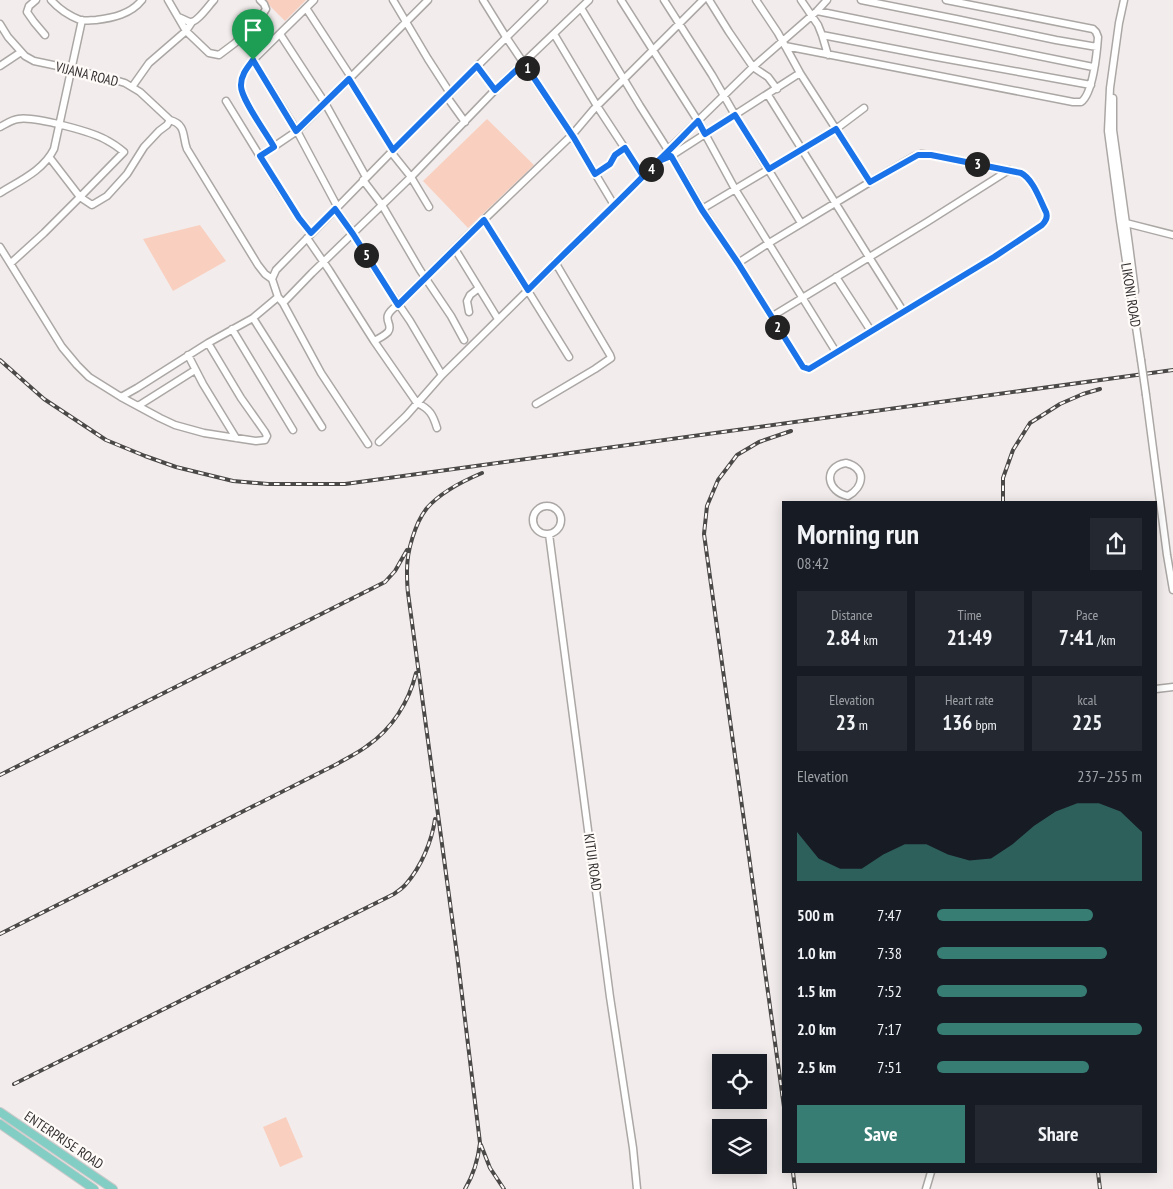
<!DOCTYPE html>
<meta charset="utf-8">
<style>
:root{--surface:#171b24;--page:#242831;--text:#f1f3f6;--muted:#9ea1a6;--accent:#377d73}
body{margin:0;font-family:"PT Sans Narrow",sans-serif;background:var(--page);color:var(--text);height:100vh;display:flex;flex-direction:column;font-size:19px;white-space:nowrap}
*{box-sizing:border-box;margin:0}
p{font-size:16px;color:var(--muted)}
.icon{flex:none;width:28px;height:28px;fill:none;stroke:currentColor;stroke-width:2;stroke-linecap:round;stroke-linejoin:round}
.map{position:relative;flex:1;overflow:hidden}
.panel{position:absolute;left:782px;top:501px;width:375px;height:672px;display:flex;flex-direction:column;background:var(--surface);border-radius:0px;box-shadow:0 2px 12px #0003}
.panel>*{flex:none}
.fabs{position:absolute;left:712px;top:1054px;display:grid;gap:10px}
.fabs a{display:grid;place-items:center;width:55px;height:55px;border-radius:0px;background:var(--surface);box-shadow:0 2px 12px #0003;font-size:25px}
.pin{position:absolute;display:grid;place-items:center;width:42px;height:42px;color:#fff;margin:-51px -21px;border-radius:50% 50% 50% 0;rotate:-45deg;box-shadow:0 0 5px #0007}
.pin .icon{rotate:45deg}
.km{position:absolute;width:25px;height:25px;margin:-12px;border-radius:50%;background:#222;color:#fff;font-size:14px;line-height:25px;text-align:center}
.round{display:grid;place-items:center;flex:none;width:52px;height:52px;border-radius:0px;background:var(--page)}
.overview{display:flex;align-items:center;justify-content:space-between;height:85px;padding:0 15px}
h1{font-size:28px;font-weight:800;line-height:38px}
.stats{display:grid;grid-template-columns:repeat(3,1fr);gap:8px;height:85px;padding:5px 15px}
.stats div{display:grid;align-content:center;border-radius:0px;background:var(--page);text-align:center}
.stats b{font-size:21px;font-weight:800}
.stats small{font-size:14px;font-weight:400}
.stats p{font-size:14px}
.chart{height:140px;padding:10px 15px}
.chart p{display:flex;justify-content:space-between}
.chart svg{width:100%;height:90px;margin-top:5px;fill:var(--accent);opacity:.7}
.action{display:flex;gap:10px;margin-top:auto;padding:10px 15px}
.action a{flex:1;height:58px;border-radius:0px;background:var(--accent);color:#fff;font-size:20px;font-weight:800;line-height:58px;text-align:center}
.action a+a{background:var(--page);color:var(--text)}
ul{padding:0 15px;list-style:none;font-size:16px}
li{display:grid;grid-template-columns:80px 60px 1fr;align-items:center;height:38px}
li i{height:12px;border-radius:6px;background:var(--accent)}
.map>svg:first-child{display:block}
</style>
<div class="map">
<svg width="1173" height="1189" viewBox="0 0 1173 1189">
<rect width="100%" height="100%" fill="#f2edec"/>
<path fill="#f9d0c0" d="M264 0H306L285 21Z
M487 119 534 165 468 228 423 181Z
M200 225 226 261 173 291 143 239Z
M286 1117 303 1157 280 1167 263 1127Z"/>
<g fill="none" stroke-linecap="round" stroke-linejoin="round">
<defs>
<path id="minor" d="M36 0 29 6 27 12 34 22 45 35
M51 0C58 8 70 16 80 20 85 21 91 20 96 20 113 18 131 14 142 0
M168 0 186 31 209 53 219 55 235 43 248 29 259 20 266 9 264 4 260 0
M393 0 428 59 450 93
M483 0 506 37 572 135 614 205
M621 0 698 121 735 189 836 352
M664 0 712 75 735 115 801 223
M709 0 729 32 753 67 768 77 777 89
M756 0 778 33 800 73 870 182
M801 0 818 25 822 35 828 55
M861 0 956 19 1056 40 1097 47
M1124 0 1119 23 1110 88 1108 131 1120 221 1141 360
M306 8 351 77
M581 8 640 106 668 150 702 209 738 263 803 367 809 369 994 257 1042 225C1046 221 1048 217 1046 212 1040 200 1033 179 1021 173L931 155 921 154 915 156 870 182 769 243 738 263
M817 11 1093 67
M178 17C182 18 186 21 190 22 197 23 209 5 214 0
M0 24 8 37 25 56 34 61 72 69 115 80 125 83 140 92 170 120 167 125 159 131 144 147 127 174 107 196 92 205 80 197 44 233 11 263
M280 34 325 103 366 177
M554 34 597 106 643 176
M822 35 931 56 1091 85
M785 46 1073 102H1081C1093 94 1097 52 1098 37L1096 32 1093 29 946 0
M253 60 297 131 337 206
M0 66 21 52
M477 66 495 90
M349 79 393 150
M132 87 149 63 186 31 192 22
M768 95 869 257 903 311
M447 97 465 122
M1113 98V130L1129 245 1135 291
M226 101 280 189 299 218 311 233
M170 120C187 125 182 137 187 149L258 265 265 274 272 279
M0 127C6 124 11 120 18 119 34 116 94 132 108 141 114 144 119 148 124 152L80 197 50 158
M274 147C267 134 240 98 241 85 241 75 247 68 253 60L314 0
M391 152 411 177 429 207
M666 152 753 67 817 11 827 0
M260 156 297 131 428 0
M595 174 610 164 615 155 625 149
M363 180 382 205 420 270 451 316 464 340
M0 193C19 181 43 171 54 149L82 20
M335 209 353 233 367 258 410 321 442 375
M702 209 836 129 864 108
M484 220 569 357
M1126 223 1173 235
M307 238 329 270 374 341 417 403C430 409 433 415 437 428
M0 247 62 347 77 365 89 377 121 397 160 418 175 425 204 433 256 441 265 440 267 436 265 432 241 398 208 343
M455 249 498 319
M836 277 871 331
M283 303 278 297 272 279 276 270 412 131 544 0
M469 312 467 301 470 295 479 288
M771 317 927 222 1009 170
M253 318 322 427
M232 329 293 430
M374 341C378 339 384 336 388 332 395 323 377 319 398 305L466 237 572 135 594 109 703 0
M188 355 203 384 236 438
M1146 395 1167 555 1173 590
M121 397 137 388 208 343 253 318 278 297
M536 404 595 369 611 358 610 355 555 262
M138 406 195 370
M379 442 406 416 442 375 659 161 671 156 800 73
M368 444 321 373 283 303 312 273 411 177 495 90 589 0
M846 463C867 468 864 487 848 496 827 492 822 467 846 463Z
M533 520a14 14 0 1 1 28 0a14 14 0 1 1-28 0Z
M549 534 610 997 633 1148 637 1189
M1156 689 1173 687
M926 1189 931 1172"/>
<path id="major" d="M0 1112 113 1189
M0 1124 94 1189"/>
</defs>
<use href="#minor" stroke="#aba7a5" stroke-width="9"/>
<use href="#major" stroke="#cac9c9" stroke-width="10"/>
<use href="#minor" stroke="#fff" stroke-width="6"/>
<use href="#major" stroke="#82cec5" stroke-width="8"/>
<defs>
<path id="rail" d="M0 360 44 399 106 440 145 456 176 467 233 481 268 484H345L1173 370
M1003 502V478L1013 450 1030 423 1060 404 1083 394 1100 389
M0 775 385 582 395 571 407 550
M0 934 337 764C347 758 358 753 367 746 392 729 409 702 416 673
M14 1084 394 894C398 891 403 888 406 884 421 867 432 841 435 819
M784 1107 704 534 707 506 718 480 737 455 759 442 791 431
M481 1145 490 1168 504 1189
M793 1172 795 1189
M1098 1172 1100 1189
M465 1189C474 1174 478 1160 480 1143L458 962 408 593C407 585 407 578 407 570 407 551 415 523 427 508 441 492 463 481 482 473"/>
</defs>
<use href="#rail" stroke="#4b4848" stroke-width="4"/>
<use href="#rail" stroke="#fffbf9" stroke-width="2" stroke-dasharray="5.5" stroke-linecap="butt"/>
<defs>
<path id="minor-bridge" d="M1141 360 1146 395"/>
</defs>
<use href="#minor-bridge" stroke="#aba7a5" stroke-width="9" stroke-linecap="butt"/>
<use href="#minor-bridge" stroke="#fff" stroke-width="6"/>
</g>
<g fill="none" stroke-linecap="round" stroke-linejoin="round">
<defs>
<path id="route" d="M253 60 296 131 349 79 393 150 477 66 495 90 524 63 574 138 595 174 610 164 615 155 625 148 643 176 659 161 671 156 702 210 738 263 803 367 809 369 994 257 1042 225C1046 221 1048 217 1046 212 1040 200 1033 179 1021 173L931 155H918L870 182 836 129 769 169 735 115 705 134 698 121C684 135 671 149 657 162 615 206 570 247 528 290L484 220 398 305 353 234 335 209 311 233 299 218 260 156 274 147C267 134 240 98 241 85 241 75 247 68 253 60"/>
</defs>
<use href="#route" stroke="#fff" stroke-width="10"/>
<use href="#route" stroke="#1a73e8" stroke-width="6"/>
</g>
<g text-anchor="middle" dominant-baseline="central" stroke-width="4.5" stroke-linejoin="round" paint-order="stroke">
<g font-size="14" fill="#333131" stroke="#fffbf9">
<text transform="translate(87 74) rotate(14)">VIJANA ROAD</text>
<text transform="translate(1131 295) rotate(81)">LIKONI ROAD</text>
<text transform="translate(593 862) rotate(82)">KITUI ROAD</text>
<text transform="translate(64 1140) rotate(34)">ENTERPRISE ROAD</text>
</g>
</g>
</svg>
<div class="fabs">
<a><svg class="icon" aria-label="locate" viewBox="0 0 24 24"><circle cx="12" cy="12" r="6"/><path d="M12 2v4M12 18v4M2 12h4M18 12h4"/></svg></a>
<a><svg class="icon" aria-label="layers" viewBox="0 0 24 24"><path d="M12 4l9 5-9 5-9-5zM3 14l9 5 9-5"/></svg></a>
</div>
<div class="pin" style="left:253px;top:60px;background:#1e9e55"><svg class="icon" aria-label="arrive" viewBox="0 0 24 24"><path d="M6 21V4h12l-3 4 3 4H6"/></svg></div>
<b class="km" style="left:527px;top:68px">1</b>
<b class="km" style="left:777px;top:327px">2</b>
<b class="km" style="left:977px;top:164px">3</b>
<b class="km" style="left:651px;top:169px">4</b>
<b class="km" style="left:366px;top:255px">5</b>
<section class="panel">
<div class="overview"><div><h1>Morning run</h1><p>08:42</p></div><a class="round"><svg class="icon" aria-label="share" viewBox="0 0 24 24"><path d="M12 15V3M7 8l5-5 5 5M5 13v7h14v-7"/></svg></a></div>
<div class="stats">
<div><p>Distance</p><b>2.84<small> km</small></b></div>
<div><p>Time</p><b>21:49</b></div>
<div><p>Pace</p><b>7:41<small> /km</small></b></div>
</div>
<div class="stats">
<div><p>Elevation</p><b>23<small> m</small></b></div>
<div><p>Heart rate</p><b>136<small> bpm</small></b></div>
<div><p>kcal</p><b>225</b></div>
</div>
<div class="chart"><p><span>Elevation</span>237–255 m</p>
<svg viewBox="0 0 160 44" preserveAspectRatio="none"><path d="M0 44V20L10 33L20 38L30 38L40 31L50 26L60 26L70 31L80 34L90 33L100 26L110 17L120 10L130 6L140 6L150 10L160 20V44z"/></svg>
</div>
<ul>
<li><b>500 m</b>7:47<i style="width:76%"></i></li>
<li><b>1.0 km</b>7:38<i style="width:83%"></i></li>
<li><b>1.5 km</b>7:52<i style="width:73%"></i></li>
<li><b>2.0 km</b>7:17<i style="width:100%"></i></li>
<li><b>2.5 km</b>7:51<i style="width:74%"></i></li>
</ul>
<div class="action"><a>Save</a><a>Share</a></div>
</section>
</div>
